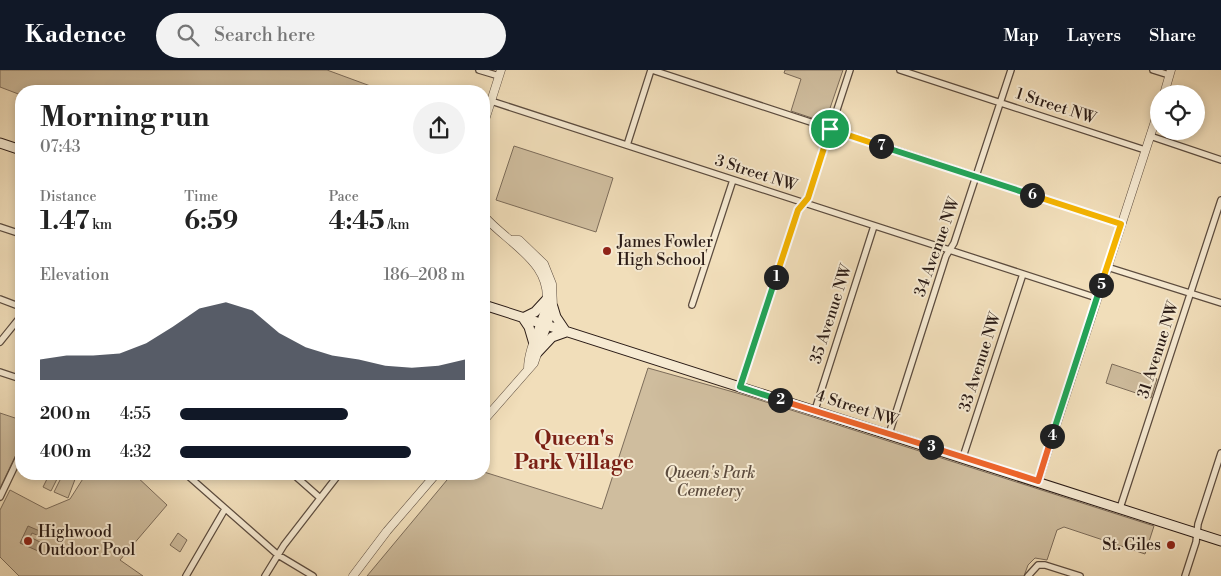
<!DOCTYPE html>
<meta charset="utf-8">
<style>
:root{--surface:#fff;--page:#f2f2f2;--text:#222;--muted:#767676;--accent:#111827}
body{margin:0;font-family:"Libre Bodoni",serif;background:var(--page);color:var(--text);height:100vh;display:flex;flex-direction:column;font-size:19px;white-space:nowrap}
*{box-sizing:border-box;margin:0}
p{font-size:16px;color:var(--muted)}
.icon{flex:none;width:28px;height:28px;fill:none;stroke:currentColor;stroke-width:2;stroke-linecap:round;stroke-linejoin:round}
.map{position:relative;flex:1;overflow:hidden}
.side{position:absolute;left:15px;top:15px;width:475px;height:395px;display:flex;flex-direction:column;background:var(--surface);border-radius:20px;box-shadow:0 2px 8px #0003}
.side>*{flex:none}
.fabs{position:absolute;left:1150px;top:15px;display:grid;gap:10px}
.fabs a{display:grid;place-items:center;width:55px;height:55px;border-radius:50%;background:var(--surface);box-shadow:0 2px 8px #0003;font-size:25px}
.pin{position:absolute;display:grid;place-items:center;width:42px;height:42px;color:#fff;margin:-21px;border:2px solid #fff;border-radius:50%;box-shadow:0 1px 5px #0007}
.km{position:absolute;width:25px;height:25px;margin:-12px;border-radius:50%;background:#222;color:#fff;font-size:14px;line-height:25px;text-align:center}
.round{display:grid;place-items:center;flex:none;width:52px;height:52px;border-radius:26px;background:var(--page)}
.summary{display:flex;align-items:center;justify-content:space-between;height:85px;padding:0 25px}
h1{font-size:28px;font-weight:800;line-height:38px}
.metrics{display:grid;grid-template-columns:repeat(3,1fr);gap:8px;height:85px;padding:5px 25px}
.metrics div{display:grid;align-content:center}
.metrics b{font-size:25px;font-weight:800}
.metrics small{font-size:14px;font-weight:400}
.metrics p{font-size:14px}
.chart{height:140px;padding:10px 25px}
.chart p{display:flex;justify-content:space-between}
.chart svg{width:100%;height:90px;margin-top:5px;fill:var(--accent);opacity:.7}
ul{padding:0 25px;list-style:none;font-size:16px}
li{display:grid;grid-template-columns:80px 60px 1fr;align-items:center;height:38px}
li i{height:12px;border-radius:6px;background:var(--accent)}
header{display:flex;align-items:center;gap:30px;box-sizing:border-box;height:70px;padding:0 25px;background:var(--accent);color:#fff}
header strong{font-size:24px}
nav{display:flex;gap:28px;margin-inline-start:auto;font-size:18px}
.search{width:350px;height:45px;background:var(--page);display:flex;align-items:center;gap:12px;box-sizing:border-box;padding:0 18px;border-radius:28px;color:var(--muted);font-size:19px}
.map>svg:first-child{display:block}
</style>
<header>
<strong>Kadence</strong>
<div class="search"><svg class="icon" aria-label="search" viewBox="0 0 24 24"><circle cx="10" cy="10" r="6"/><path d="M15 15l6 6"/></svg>Search here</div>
<nav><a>Map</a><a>Layers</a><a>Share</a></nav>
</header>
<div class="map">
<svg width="1221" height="506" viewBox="0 0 1221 506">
<rect width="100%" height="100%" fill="#f1deba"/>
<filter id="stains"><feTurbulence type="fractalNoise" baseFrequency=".004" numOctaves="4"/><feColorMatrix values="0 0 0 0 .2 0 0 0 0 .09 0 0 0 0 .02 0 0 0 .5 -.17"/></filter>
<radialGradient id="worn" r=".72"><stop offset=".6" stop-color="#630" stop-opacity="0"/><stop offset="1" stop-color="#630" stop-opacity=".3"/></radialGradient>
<path fill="#cfbd9e" stroke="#7c6c5a" d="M0 0H327L384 21H21V25L0 17Z
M785 0H843L826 50 821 51 791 41 801 9 784 3Z
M514 76 613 108 596 162 496 130Z
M1112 294 1157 309 1151 328 1106 313Z
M648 298 744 325 1154 456 1145 484 1064 457 1057 460 1047 490 1035 488 1028 495 1024 506H367L452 404 484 402 602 439Z
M0 343 21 350V374L0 418Z
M63 404H77L68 428 54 422Z
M86 404H134L167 435 120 490 143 506H19L0 487V440L10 420 46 439 70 429Z
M49 405 57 409 51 421 43 417Z
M178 463 187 470 180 482 170 475Z"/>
<path fill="#ad9c82" stroke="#796857" d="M28 456 42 462 39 466 32 463 30 467 42 473 38 481 20 473Z"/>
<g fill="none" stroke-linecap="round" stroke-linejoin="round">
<defs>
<path id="minor" d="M479 0 499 6
M652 0 1121 154
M900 0 1145 80
M1153 0 1169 5
M491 31 1097 228
M1150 66 1221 90
M627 75 651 0
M0 157 21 164
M1107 197 1221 233
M0 229 21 237
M692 235 733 110
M0 272 21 246
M0 302 21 309
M740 317 798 140 808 128 850 0
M815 340 874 156
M889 364 946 186 954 173 1011 0
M963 387 1023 204
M186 404 278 485 313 506
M293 404 319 427
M0 427 21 383
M1120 438 1221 130
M186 506 225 439
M265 506 284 475 339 404
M1028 506 1038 495H1045L1080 506
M1185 506 1196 472 1198 454 1221 383"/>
<path id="tertiary" d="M1164 24 1171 0
M484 53 501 0
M484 146C508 174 557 194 545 240 540 259 528 279 528 299
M484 350 534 293 553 237 552 214 544 194 519 170H512
M1038 411 1159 39
M353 506 387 461 436 404"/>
<path id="secondary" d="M0 73 21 80
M484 235 1221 471
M553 237 556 247 566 262
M523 248 535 242 547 229
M523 248 529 257 534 274
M537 283 552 267 566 262"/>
</defs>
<use href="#minor" stroke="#5c4c3f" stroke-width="8"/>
<use href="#tertiary" stroke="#5c4c3f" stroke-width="9"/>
<use href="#secondary" stroke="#2a1b16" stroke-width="11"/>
<use href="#minor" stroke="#f6ead2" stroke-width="5.5"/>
<use href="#tertiary" stroke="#f6ead2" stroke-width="8"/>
<use href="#secondary" stroke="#f6ead2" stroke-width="9"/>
</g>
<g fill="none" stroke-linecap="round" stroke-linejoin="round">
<defs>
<path id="split-1" d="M776 207 798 140 808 128 830 59"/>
<path id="split-2" d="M776 207 740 317 780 330"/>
<path id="split-3" d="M780 330 931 377"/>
<path id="split-4" d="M931 377 1038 411 1052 366"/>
<path id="split-5" d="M1052 366 1101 215"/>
<path id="split-6" d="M1032 125 1121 154 1101 215"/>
<path id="split-7" d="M881 76 1032 125"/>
<path id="split-8" d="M830 59 881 76"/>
</defs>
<use href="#split-1" stroke="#fff" stroke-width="10"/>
<use href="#split-2" stroke="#fff" stroke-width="10"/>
<use href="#split-3" stroke="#fff" stroke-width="10"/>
<use href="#split-4" stroke="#fff" stroke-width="10"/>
<use href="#split-5" stroke="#fff" stroke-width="10"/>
<use href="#split-6" stroke="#fff" stroke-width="10"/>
<use href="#split-7" stroke="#fff" stroke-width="10"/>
<use href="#split-8" stroke="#fff" stroke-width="10"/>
<use href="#split-1" stroke="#f5b400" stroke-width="6"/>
<use href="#split-2" stroke="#22a559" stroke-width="6"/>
<use href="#split-3" stroke="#f0652b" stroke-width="6"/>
<use href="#split-4" stroke="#f0652b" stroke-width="6"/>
<use href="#split-5" stroke="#22a559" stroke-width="6"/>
<use href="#split-6" stroke="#f5b400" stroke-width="6"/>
<use href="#split-7" stroke="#22a559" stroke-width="6"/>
<use href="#split-8" stroke="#f5b400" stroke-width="6"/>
</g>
<g fill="#8f2418" stroke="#f6ead2" stroke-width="2">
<circle cx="607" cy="181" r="5"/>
<circle cx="28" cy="471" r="5"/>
<circle cx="1171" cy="475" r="5"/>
</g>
<g text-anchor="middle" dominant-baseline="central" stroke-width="4" stroke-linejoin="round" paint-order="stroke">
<g font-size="16" fill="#2a1b16" stroke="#f6ead2">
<text transform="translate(1056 36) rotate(18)">1 Street NW</text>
<text transform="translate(756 103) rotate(18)">3 Street NW</text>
<text transform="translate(937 177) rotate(-70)">34 Avenue NW</text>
<text transform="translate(831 244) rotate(-72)">35 Avenue NW</text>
<text transform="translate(1158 280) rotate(-72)">31 Avenue NW</text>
<text transform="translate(980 292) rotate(-72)">33 Avenue NW</text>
<text transform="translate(857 338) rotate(18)">4 Street NW</text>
</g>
<g font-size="16" fill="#2a1b16" stroke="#f6ead2" text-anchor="start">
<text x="617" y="172">James Fowler<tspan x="617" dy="18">High School</tspan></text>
<text x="38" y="462">Highwood<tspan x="38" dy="18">Outdoor Pool</tspan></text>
<text x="1161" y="475" text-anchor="end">St. Giles</text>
</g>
<g font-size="16" font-style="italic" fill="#5c4c3f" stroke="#f6ead2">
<text x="710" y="403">Queen's Park<tspan x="710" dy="18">Cemetery</tspan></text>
</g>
<g font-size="21" font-weight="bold" fill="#7a1f14" stroke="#f6ead2">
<text x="574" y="369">Queen's<tspan x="574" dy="24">Park Village</tspan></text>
</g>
</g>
<rect width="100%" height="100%" filter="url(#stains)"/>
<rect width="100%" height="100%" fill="url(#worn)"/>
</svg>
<div class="fabs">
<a><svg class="icon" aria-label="locate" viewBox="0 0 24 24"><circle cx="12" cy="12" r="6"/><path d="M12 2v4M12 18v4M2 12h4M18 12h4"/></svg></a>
</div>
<div class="pin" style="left:830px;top:59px;background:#1e9e55"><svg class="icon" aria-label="arrive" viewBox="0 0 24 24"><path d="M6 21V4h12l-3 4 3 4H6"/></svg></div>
<b class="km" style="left:776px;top:207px">1</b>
<b class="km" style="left:780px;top:330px">2</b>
<b class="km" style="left:931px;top:377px">3</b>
<b class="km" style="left:1052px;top:366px">4</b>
<b class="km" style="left:1101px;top:215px">5</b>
<b class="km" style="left:1032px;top:125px">6</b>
<b class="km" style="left:881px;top:76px">7</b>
<section class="side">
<div class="summary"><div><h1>Morning run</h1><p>07:43</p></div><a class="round"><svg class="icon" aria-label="share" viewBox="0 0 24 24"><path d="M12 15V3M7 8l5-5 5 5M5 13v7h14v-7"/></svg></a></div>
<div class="metrics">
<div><p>Distance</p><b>1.47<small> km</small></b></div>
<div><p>Time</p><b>6:59</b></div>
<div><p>Pace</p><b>4:45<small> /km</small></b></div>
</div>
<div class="chart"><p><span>Elevation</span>186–208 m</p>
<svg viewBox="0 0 160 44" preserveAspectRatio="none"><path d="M0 44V34L10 32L20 32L30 31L40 26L50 18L60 9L70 6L80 10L90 21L100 28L110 32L120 34L130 37L140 38L150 37L160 34V44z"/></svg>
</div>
<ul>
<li><b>200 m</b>4:55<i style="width:59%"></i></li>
<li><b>400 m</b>4:32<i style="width:81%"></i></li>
</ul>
</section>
</div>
